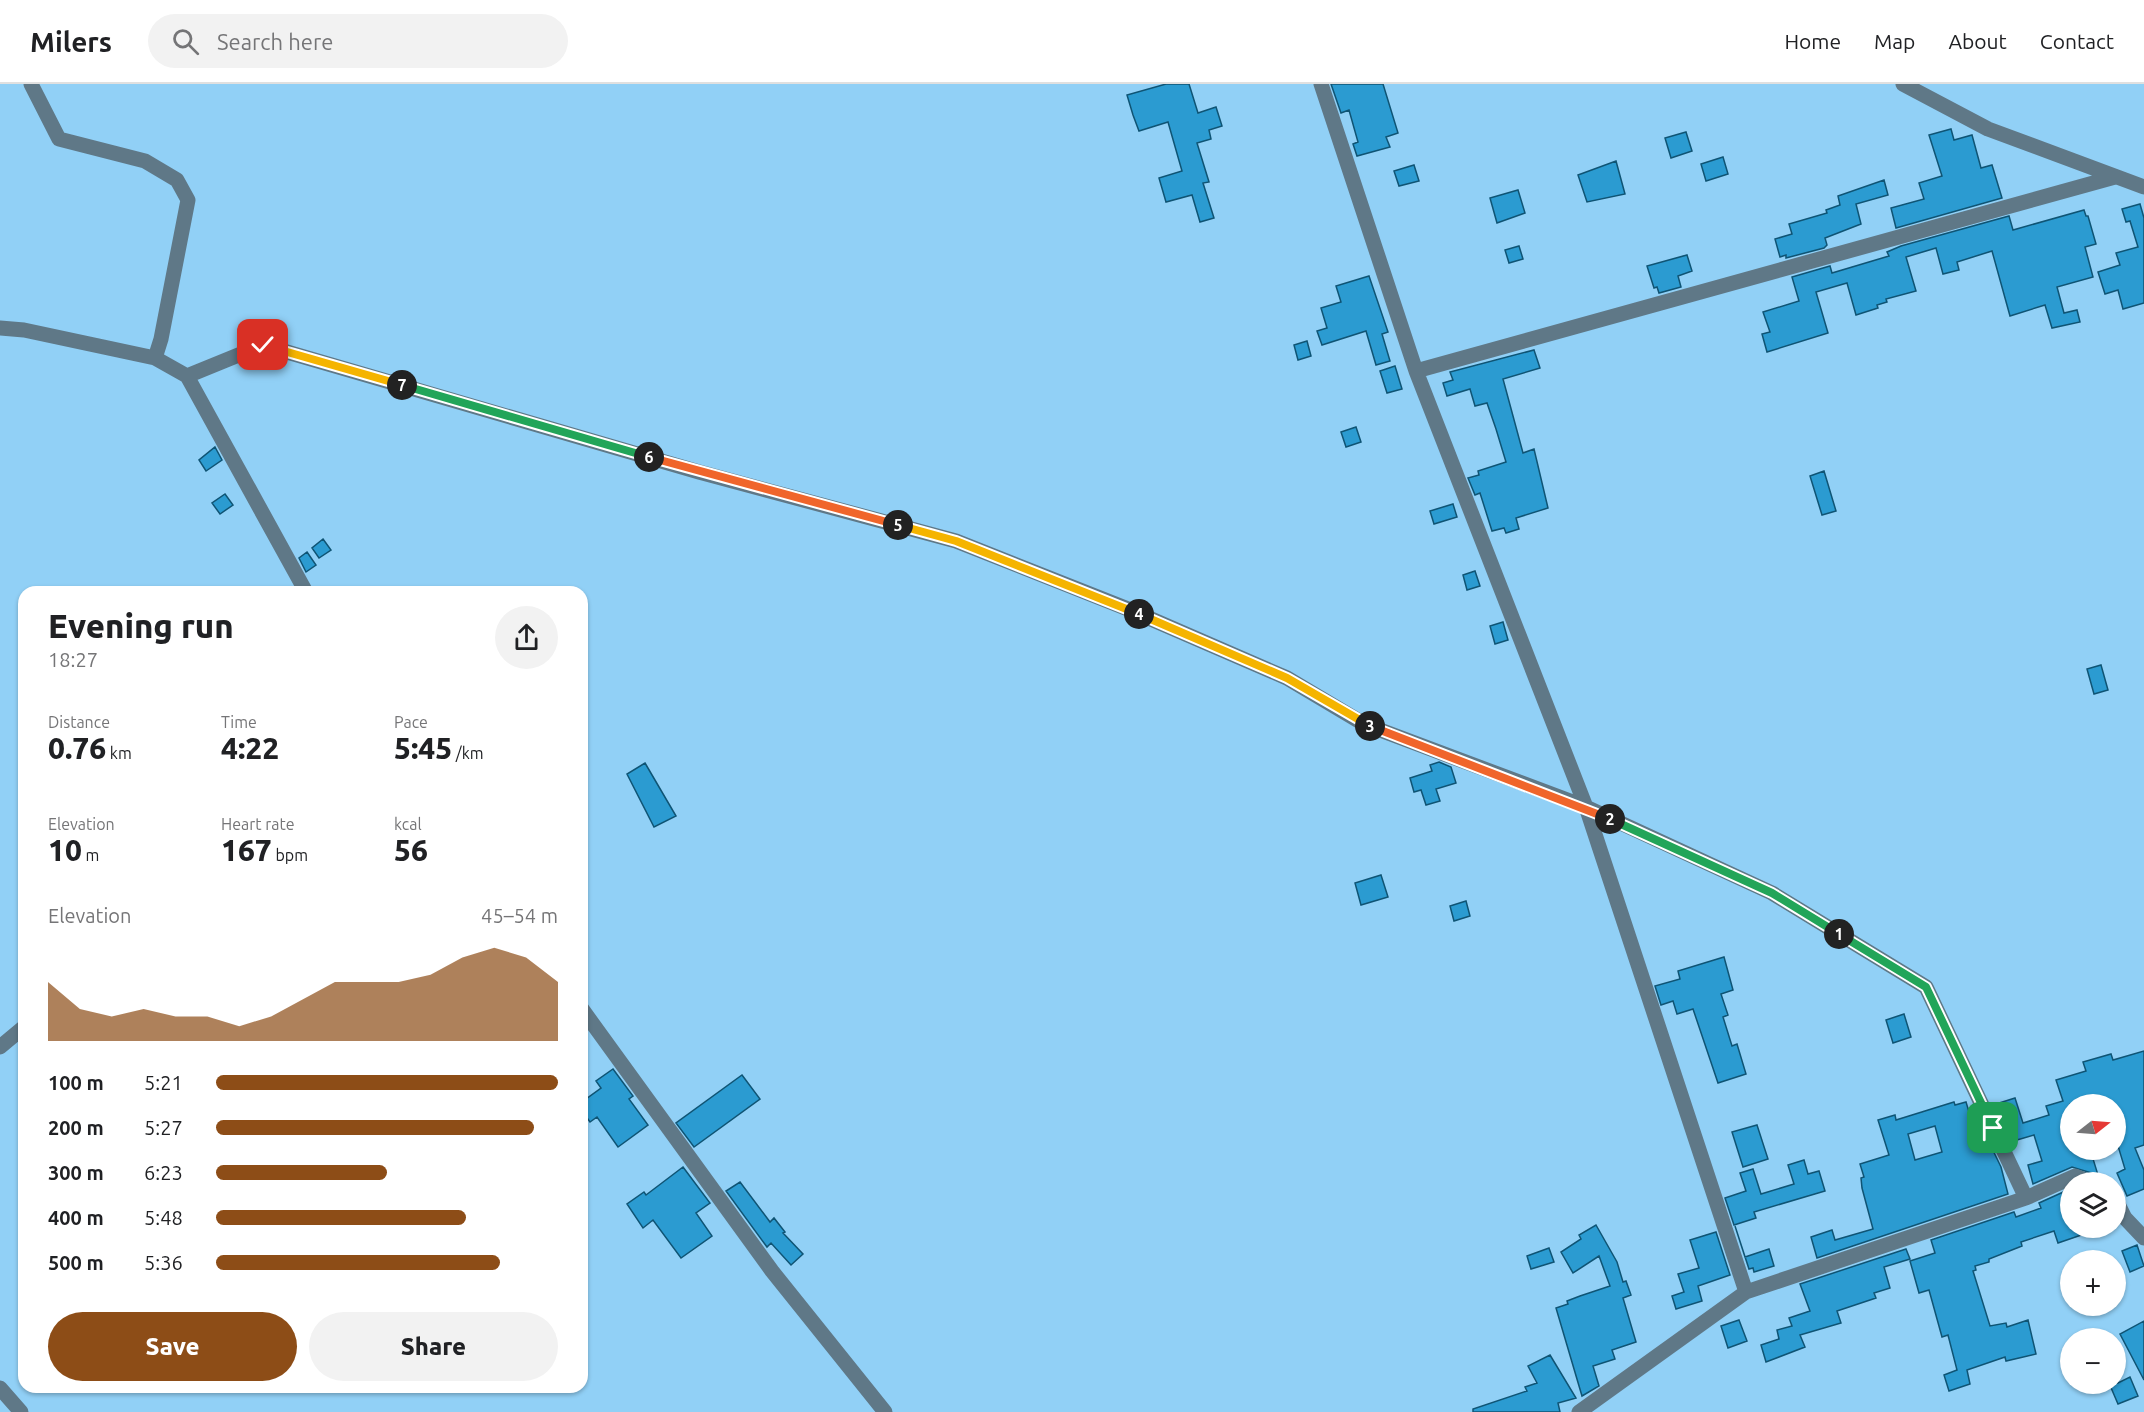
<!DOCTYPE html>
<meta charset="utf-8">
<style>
:root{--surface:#fff;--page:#f2f2f2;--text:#202124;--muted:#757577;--line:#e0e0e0;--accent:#8d4d17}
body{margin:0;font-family:Ubuntu,sans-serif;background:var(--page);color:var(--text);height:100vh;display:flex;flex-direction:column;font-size:22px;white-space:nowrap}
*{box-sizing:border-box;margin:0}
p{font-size:20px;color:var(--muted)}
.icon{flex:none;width:33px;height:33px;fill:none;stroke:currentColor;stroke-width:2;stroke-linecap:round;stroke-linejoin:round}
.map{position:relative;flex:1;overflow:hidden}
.side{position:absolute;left:18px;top:502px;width:570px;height:807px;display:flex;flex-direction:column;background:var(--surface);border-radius:18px;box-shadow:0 2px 4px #0004}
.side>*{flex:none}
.needle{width:39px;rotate:73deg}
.controls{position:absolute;left:2060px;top:1010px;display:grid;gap:12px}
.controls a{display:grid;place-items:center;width:66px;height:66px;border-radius:50%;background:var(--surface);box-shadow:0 2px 4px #0004;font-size:30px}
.pin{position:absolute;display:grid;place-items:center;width:51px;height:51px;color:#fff;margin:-26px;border-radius:12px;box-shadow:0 3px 9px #0006}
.km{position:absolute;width:30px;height:30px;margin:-15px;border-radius:50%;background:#222;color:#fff;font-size:16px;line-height:30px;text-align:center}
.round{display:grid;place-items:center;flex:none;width:63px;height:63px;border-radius:32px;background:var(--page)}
.overview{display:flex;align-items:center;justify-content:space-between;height:102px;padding:0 30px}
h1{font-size:33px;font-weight:800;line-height:45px}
.figures{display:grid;grid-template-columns:repeat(3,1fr);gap:9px;height:102px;padding:6px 30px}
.figures div{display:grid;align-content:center}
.figures b{font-size:30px;font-weight:800}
.figures small{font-size:16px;font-weight:400}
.figures p{font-size:16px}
.chart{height:168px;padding:12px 30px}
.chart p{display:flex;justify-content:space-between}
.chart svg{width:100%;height:108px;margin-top:6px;fill:var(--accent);opacity:.7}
.button{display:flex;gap:12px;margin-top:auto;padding:12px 30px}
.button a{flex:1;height:69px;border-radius:36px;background:var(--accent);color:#fff;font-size:24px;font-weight:800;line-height:69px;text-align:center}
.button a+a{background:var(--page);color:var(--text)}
ul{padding:0 30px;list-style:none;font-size:20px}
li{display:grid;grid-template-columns:96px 72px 1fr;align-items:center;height:45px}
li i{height:15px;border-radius:8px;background:var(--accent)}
header{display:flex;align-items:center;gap:36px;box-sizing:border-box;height:84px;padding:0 30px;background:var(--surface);border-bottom:2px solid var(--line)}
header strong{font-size:28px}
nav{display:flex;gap:33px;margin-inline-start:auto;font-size:21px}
.search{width:420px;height:54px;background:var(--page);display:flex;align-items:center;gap:15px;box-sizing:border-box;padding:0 21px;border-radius:33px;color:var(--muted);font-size:22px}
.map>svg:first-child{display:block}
</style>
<header>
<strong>Milers</strong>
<div class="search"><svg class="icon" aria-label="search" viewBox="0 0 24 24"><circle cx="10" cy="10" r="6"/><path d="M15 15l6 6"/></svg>Search here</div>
<nav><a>Home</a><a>Map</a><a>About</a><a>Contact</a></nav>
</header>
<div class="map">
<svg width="2144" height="1328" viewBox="0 0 2144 1328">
<rect width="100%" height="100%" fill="#91d0f6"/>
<path fill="#2b9bd1" stroke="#0f5474" stroke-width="1.5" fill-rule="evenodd" d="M1166 0H1189L1198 29 1216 23 1222 42 1209 46 1211 55 1197 59 1209 98 1203 99 1214 134 1200 138 1192 111 1166 118 1159 94 1182 87 1168 38 1139 47 1133 31 1127 11Z
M1331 0H1383L1398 49 1386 53 1390 63 1357 72 1353 60 1358 58 1349 26 1341 29Z
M1951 45 1954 56 1972 51 1981 84 1992 81 2002 114 1896 144 1891 124 1924 115 1919 99 1942 92 1929 51Z
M1686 48 1692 67 1671 74 1665 54Z
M1723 73 1728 90 1706 97 1701 80Z
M1616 77 1625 110 1587 118 1578 91Z
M1414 81 1419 97 1399 102 1394 87Z
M1884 96 1888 111 1856 120 1861 140 1825 154 1827 161 1824 164 1786 174V171L1780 173 1775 155 1792 150 1789 140 1827 129 1826 126 1840 121 1838 112Z
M1518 106 1525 129 1497 139 1490 114Z
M2140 120 2144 134V219L2123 225 2118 206 2105 210 2098 188 2120 181 2116 169 2138 163 2130 137 2126 138 2122 125Z
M2084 126 2086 132H2088L2096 160 2085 163 2093 193 2057 203 2064 229 2077 226 2080 238 2052 244 2045 221 2010 232 1992 167 1957 178 1959 186 1943 190 1936 164 1906 173 1916 207 1886 215 1887 218 1877 221 1878 224 1856 231 1847 199 1816 208 1828 249 1767 268 1762 250 1770 248 1763 228 1799 217 1792 193 1830 182 1832 189 1889 172 1887 168 1901 162 2009 132 2013 146Z
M1519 162 1523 175 1509 179 1505 166Z
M1687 171 1692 187 1678 192 1681 203 1659 209 1657 203 1654 204 1647 182Z
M1369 192 1388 248 1382 250 1390 277 1376 281 1366 247 1322 261 1317 247 1327 244 1321 224 1341 218 1336 202Z
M1307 257 1311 272 1298 276 1294 261Z
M1534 266 1540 284 1503 295 1523 369 1534 365 1548 424 1516 434 1519 445 1506 449 1504 444 1492 447 1480 409 1475 411 1468 394 1479 391 1478 387 1506 378 1496 345 1487 319 1475 322 1470 305 1447 312 1443 299 1453 296 1450 288Z
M1395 282 1402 305 1387 309 1380 287Z
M1356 343 1361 358 1346 363 1341 348Z
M215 363 222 376 206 387 199 376Z
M1824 387 1836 427 1822 431 1810 392Z
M225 410 233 421 220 430 212 419Z
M1453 420 1457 433 1434 440 1430 427Z
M323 455 331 466 319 474 312 464Z
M307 468 316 481 306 488 299 474Z
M1475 487 1480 502 1467 506 1463 491Z
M1503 538 1508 556 1495 560 1490 542Z
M2101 581 2108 606 2094 610 2087 585Z
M1439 678 1451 683 1456 699 1436 705 1440 717 1426 721 1421 706 1414 708 1410 694 1432 687 1430 681Z
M645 679 676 732 654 743 627 690Z
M1381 791 1388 813 1361 821 1355 799Z
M1466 817 1470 832 1454 837 1450 822Z
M1724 873 1733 906 1721 910 1728 931 1723 933 1732 962 1737 960 1746 990 1718 999 1693 925 1677 930 1673 917 1661 921 1655 902 1680 895 1678 887Z
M1904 930 1911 953 1893 959 1886 936Z
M2144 967V1061L2135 1064 2144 1086V1105L2127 1112 2117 1089 2125 1085 2115 1052V1020H2070V1065H2090L2098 1091 2072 1083 2033 1100 2028 1081 2042 1077 2034 1051 2010 1058 1993 1021 2015 1014 2023 1039 2049 1031 2046 1022 2063 1017 2056 996 2086 987 2083 978 2111 970 2113 976Z
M613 985 633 1012 629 1015 648 1041 618 1063 597 1033 590 1038 582 1027V1018L601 1004 596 997Z
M742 991 760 1015 694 1063 676 1039Z
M1954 1018 1955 1021 1966 1018 1969 1028 1974 1027 2001 1083 2008 1110 1817 1174 1811 1153 1832 1146 1835 1156 1873 1145 1862 1104 1861 1094 1864 1093 1860 1080 1889 1071 1878 1036 1895 1031 1896 1036ZM1935 1042 1942 1068 1915 1076 1908 1050Z
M1757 1041 1768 1075 1743 1083 1732 1048Z
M1804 1076 1808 1090 1819 1087 1825 1107 1754 1128 1756 1134 1734 1141 1725 1114 1746 1107 1740 1089 1753 1085 1761 1110 1794 1100 1788 1081Z
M683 1083 710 1119 696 1129 712 1152 681 1174 653 1136 643 1144 627 1120 644 1108 646 1111Z
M740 1098 770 1138 774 1134 785 1148 783 1149 803 1170 791 1181 771 1159 767 1163 726 1107Z
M2070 1105V1143H2099V1145L2058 1159 2054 1147 2021 1158 2022 1162 1989 1175V1178L1975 1182 1976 1186 1973 1187 1990 1242 2006 1239 2007 1243 2028 1236 2036 1270 2006 1277 2005 1273 1967 1286 1970 1300 1949 1307 1944 1291 1957 1286 1948 1251 1942 1253 1929 1206 1919 1209 1910 1177 1935 1169 1931 1156 2014 1128 2016 1133 2041 1124 2039 1119Z
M1596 1141 1617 1178 1623 1198 1626 1197 1631 1211 1623 1214 1636 1258 1612 1266 1615 1275 1593 1282 1599 1302 1582 1312 1556 1224 1568 1220 1567 1217 1580 1212 1610 1202 1599 1172 1573 1189 1561 1168 1581 1155 1579 1151Z
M1735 1142 1745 1173 1769 1165 1774 1182 1754 1188 1753 1184 1749 1185Z
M1716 1148 1730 1191 1698 1202 1702 1217 1676 1225 1672 1212 1684 1208 1678 1190 1699 1184 1690 1156Z
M2137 1161 2144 1182 2130 1188 2122 1167Z
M1549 1164 1554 1178 1531 1185 1527 1172Z
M1906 1165 1910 1175 1884 1183 1890 1204 1874 1209 1876 1214 1837 1227 1841 1239 1800 1251 1805 1263 1766 1278 1761 1261 1779 1255 1777 1246 1792 1242 1789 1234 1810 1227 1800 1200Z
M1739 1236 1747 1257 1728 1264 1721 1242Z
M2144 1237V1296L2120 1250Z
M1550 1271 1576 1314 1558 1319 1560 1328H1473V1325L1527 1307 1525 1303 1537 1299 1528 1282Z
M2130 1293 2138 1312 2118 1320 2109 1299H2118Z"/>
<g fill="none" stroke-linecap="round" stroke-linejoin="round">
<path stroke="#5f7887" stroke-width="15" d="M1321 0 1416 287 1586 723 1746 1208
M1903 0 1988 45 2144 103
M0 244 24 246 155 274 161 255 188 116 177 96 145 77 59 55 31 0
M155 274 187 292 306 508
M1416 287 2115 93
M187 292 263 261 699 388 956 457 1128 525 1287 594 1364 640 1586 723 1772 809 1926 903 2026 1114
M582 925 772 1187 885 1328
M0 963 24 943
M2115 1114 2125 1134 2144 1154
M0 1304 21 1328
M1579 1328 1746 1208 2026 1114 2075 1092 2091 1098"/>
</g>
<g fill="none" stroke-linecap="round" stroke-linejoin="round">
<defs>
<path id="split-1" d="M1839 850 1926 903 1993 1044"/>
<path id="split-2" d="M1610 735 1772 809 1839 850"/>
<path id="split-3" d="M1370 642 1610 735"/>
<path id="split-4" d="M1139 530 1287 594 1370 642"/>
<path id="split-5" d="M898 441 956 457 1139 530"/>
<path id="split-6" d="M649 373 898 441"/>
<path id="split-7" d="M402 301 649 373"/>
<path id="split-8" d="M263 261 402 301"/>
</defs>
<use href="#split-1" stroke="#fff" stroke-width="12"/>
<use href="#split-2" stroke="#fff" stroke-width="12"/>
<use href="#split-3" stroke="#fff" stroke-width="12"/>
<use href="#split-4" stroke="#fff" stroke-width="12"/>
<use href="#split-5" stroke="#fff" stroke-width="12"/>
<use href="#split-6" stroke="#fff" stroke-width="12"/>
<use href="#split-7" stroke="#fff" stroke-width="12"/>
<use href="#split-8" stroke="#fff" stroke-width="12"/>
<use href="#split-1" stroke="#22a559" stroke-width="8"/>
<use href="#split-2" stroke="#22a559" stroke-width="8"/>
<use href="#split-3" stroke="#f0652b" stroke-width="8"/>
<use href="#split-4" stroke="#f5b400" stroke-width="8"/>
<use href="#split-5" stroke="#f5b400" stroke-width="8"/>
<use href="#split-6" stroke="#f0652b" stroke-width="8"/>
<use href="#split-7" stroke="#22a559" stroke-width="8"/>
<use href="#split-8" stroke="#f5b400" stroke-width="8"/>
</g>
</svg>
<div class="controls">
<a><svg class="needle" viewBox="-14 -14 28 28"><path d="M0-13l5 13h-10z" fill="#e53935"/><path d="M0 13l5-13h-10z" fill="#757577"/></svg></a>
<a><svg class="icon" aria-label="layers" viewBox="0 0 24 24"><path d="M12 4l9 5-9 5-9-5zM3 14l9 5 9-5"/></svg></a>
<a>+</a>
<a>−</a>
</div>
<div class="pin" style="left:1993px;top:1044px;background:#1e9e55"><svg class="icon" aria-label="arrive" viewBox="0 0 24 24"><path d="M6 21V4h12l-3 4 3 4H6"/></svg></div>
<div class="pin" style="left:263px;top:261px;background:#d93025"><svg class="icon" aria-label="check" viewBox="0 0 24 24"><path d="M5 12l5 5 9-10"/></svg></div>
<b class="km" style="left:1839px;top:850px">1</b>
<b class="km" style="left:1610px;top:735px">2</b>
<b class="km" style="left:1370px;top:642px">3</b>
<b class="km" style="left:1139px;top:530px">4</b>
<b class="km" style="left:898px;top:441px">5</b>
<b class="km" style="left:649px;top:373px">6</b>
<b class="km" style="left:402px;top:301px">7</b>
<section class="side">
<div class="overview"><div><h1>Evening run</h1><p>18:27</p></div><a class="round"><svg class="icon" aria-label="share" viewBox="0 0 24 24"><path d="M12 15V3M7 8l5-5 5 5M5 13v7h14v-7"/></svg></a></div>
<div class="figures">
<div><p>Distance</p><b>0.76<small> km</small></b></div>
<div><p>Time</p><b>4:22</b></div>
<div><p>Pace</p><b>5:45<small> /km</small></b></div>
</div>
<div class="figures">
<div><p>Elevation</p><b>10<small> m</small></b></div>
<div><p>Heart rate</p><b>167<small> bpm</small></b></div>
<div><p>kcal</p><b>56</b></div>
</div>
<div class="chart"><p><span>Elevation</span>45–54 m</p>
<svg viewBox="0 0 160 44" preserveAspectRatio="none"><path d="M0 44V20L10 31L20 34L30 31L40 34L50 34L60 38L70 34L80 27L90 20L100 20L110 20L120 17L130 10L140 6L150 10L160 20V44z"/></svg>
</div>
<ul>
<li><b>100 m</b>5:21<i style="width:100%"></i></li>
<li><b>200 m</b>5:27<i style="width:93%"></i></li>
<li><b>300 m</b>6:23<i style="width:50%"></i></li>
<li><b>400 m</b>5:48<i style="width:73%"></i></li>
<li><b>500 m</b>5:36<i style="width:83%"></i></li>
</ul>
<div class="button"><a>Save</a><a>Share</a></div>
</section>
</div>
